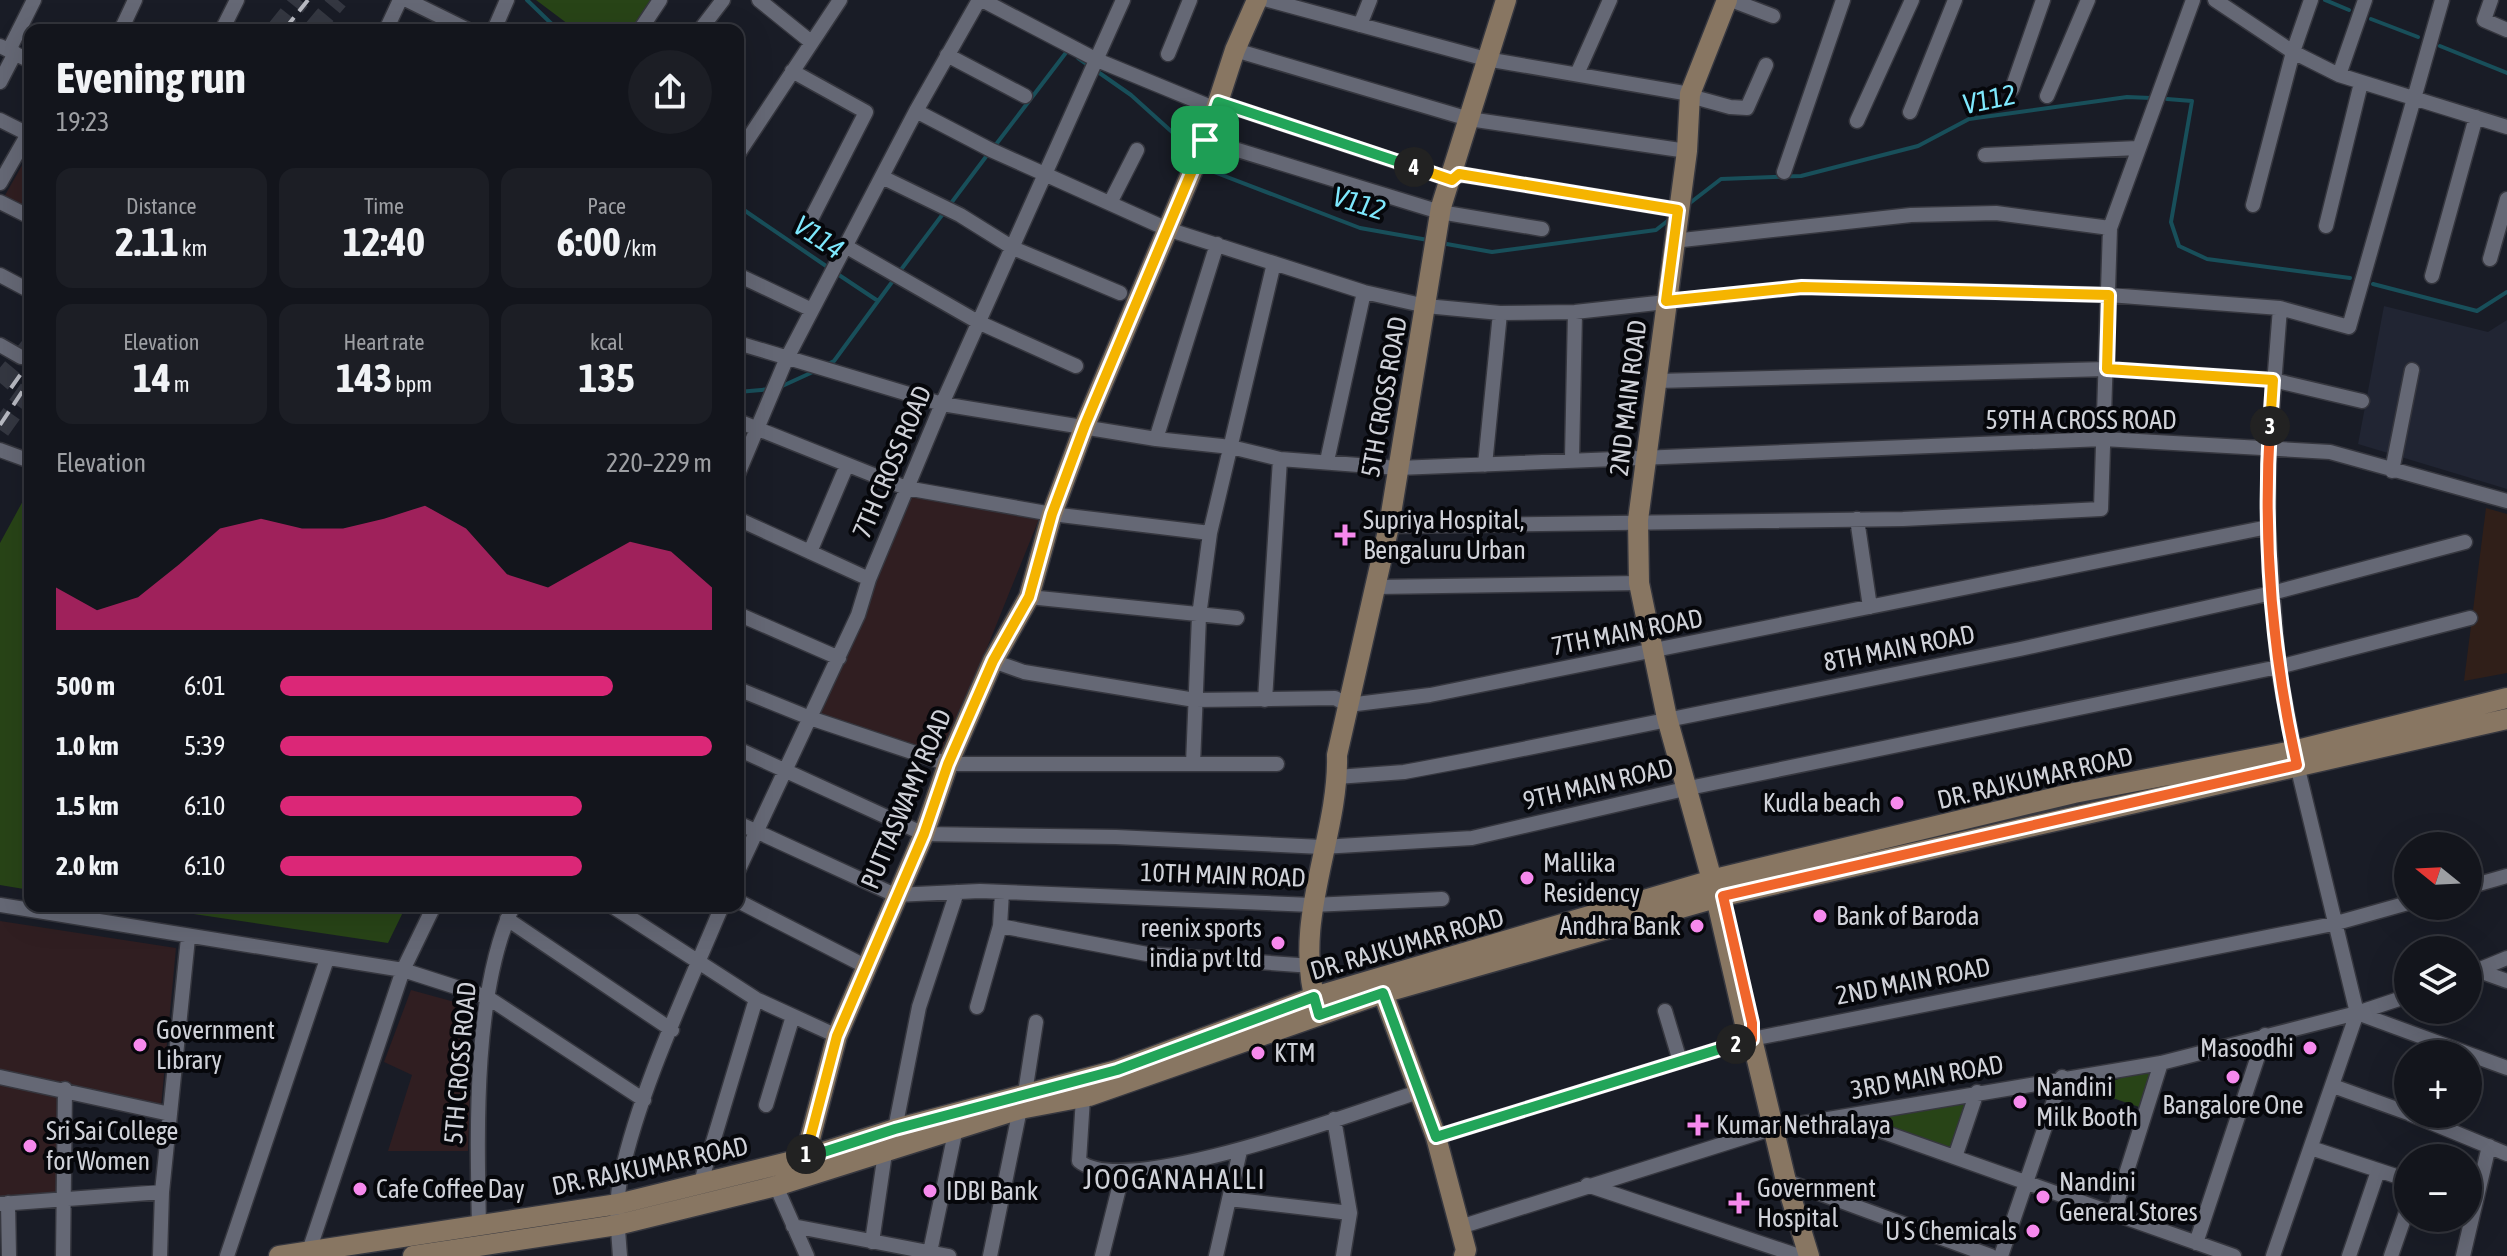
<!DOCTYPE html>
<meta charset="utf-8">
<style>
:root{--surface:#13151c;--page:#1c1e25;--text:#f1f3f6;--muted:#9d9fa3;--line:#32343b;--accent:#db2777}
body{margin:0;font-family:"Asap Condensed",sans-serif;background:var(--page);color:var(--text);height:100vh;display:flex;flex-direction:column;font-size:30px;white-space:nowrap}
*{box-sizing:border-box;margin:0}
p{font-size:26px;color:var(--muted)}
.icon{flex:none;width:44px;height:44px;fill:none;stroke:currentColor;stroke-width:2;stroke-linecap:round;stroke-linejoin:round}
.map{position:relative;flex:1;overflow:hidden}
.panel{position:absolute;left:24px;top:24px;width:720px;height:888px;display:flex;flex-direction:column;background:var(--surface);border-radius:16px;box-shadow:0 8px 32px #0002,0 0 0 2px var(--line)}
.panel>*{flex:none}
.needle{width:52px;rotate:288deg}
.buttons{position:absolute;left:2394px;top:832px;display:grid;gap:16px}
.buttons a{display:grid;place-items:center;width:88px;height:88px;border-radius:50%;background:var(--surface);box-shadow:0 8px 32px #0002,0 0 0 2px var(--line);font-size:40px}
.pin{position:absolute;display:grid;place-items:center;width:68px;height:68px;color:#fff;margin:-34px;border-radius:16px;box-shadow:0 4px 12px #0006}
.km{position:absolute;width:40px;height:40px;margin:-20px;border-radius:50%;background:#222;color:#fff;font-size:22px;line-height:40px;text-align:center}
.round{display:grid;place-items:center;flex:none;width:84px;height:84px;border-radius:42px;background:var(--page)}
.head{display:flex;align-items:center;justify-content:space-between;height:136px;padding:0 32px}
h1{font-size:44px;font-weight:700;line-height:60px}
.figures{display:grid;grid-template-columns:repeat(3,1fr);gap:12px;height:136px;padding:8px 32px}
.figures div{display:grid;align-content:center;border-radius:16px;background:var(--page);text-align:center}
.figures b{font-size:40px;font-weight:700}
.figures small{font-size:22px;font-weight:400}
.figures p{font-size:22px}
.chart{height:224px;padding:16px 32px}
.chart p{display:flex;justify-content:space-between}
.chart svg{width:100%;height:144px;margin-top:8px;fill:var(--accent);opacity:.7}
ul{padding:0 32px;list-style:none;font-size:26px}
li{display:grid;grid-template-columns:128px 96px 1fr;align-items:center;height:60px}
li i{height:20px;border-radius:10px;background:var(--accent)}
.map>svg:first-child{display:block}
</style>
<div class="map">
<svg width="2507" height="1256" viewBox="0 0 2507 1256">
<rect width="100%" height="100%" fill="#191c26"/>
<path fill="#212533" d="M2384 306 2488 332 2507 320V489L2358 444Z"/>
<path fill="#301e21" d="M25 160 30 163V210L4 197Z
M908 492 1041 514 943 757 816 714Z
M0 921 176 948 161 1107 0 1073Z
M411 990 473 1007 468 1151H388L412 1075 384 1062Z
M0 1084 60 1093 58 1199 0 1200Z"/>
<path fill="#301f19" d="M2486 508 2507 514V673L2464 681Z"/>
<path fill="#284417" d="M536 0H662L639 30H576Z
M30 488V890L0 885V543Z
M140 906H406L388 943Z
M2161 1063 2145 1109 2089 1090Z
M1976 1098 1954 1149 1872 1120Z"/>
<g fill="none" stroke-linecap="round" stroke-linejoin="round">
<path stroke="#184f5a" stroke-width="4" d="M527 0 558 30
M2325 0 2349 10
M2371 19 2418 37
M2440 46 2507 73
M1078 58 1131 95 1192 150
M2167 99 2192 101 2171 222 2179 246 2207 259 2350 278
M994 147 1068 50
M1204 162 1214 172 1360 228 1428 240
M738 206 829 268
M1686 206 1721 179 1801 176 1918 146 1969 119 2127 97 2151 98
M1441 243 1492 252 1656 230 1670 219
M900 271 988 154
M836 273 878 301
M2373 284 2477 311 2507 292
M826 365 834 361 895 278
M780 387 815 371
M738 392 771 389"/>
<path stroke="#343741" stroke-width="20" stroke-dasharray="20 10" stroke-linecap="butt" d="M276 30 300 0
M313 30 338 0
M0 383 30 347
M0 430 30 388"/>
<defs>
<path id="street" d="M407 0 468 30
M759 0 811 42
M982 0 1097 60 1216 109
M1268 0 1486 59 1690 94
M1731 0 1773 16
M2215 0 2293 52 2339 75 2507 127
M2491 0 2484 20 2507 30
M1360 25 1370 0
M121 30 135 0
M222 30 237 0
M386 30 400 0
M494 30 507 0
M640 30 660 0
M700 30 723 0
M0 46 30 61
M9 50 34 0
M1235 50 1469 119 1687 151
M1168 54 1190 0
M947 55 1025 96
M792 71 866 112 807 227
M1577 74 1610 0
M2339 75 2365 0
M0 82 15 53
M2012 89 2043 0
M1690 96 1730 107 1747 108 1766 65
M2047 96 2088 0
M1218 102 1452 180 1459 174 1678 210
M916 111 991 150 1167 229 1364 292 1426 306 1500 313 1575 312 1802 287 2109 295 2280 308 2349 327 2442 0
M1910 112 1955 0
M0 120 28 134 0 183
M1857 121 1912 0
M1205 140 1440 212 1542 229
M738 154 840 0
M1985 155 2138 148
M1784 172 1843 0
M882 177 960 215 1013 248 1120 293
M0 202 30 217
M1110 203 1137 150
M2253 205 2293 52 2311 0
M2326 226 2361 83
M1673 241 1911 215 1996 213 2110 228
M847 247 978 322 1076 366
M2490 259 2507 199
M0 275 30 291
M738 275 812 310
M2432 276 2476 117
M2280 308 2269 449 2268 527 2278 667 2297 765 2357 1013
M738 343 942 404 1156 439 1231 447 1280 459 1398 468 2103 439 2330 452 2507 501
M0 345 21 357
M1657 381 2107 369 2273 380 2362 401
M738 421 906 488 1052 514 1210 533
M1156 439 1217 244
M0 450 30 461
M1572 458 1575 312
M1327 461 1364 292
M1485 465 1500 313
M2392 471 2412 370
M738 474 786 360 916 111 979 0
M738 519 869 579
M1857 519 1870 607
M1389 526 1903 519 2101 509 2110 228 2193 0
M810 552 847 465
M1376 587 1639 583
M1029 597 1237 618
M738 614 839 658
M993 661 1024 672 1195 700 1335 698 1348 705 1430 695 2268 527
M738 689 810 718 948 764H1277
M1265 700 1280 459
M738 749 924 834 1116 837 1322 847 1472 838 1689 788 2278 667 2470 618
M1193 764 1199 616 1210 533 1274 263
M1337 777 1404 772 1468 760 2020 649 2272 593 2465 542
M738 823 895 895 980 891 1312 905 1442 899
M738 871 858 615 869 579 942 404 1123 0
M2468 887 2507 876
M738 901 865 966
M0 905 403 970 487 997 644 1100
M612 906 756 999 837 1036
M507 919 672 1030
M1000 926 1147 954 1312 966
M2473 973 2479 971 2507 981
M2468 974 2507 958
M977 1007 1000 926 1002 892
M1665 1011 1680 1061
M2357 1013 2507 1068
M0 1077 170 1114
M2333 1086 2408 1113
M1025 1093 1036 1022
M1083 1098 1079 1161C1125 1200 1359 1111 1418 1092
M766 1105 793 1016
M2410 1114 2507 1154
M1841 1117 2234 1256
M1334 1119 1350 1213 1343 1256
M895 1129 919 1007 957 892
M1436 1137 1752 1039 2333 924 2408 903
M2311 1148 2408 1180
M1955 1157 1977 1092
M1786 1181 1991 1256
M701 1182 756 999
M1587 1185 1799 1256
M776 1186 807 1256
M1229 1199 1350 1213
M8 1203 9 1256
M0 1204 162 1192
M2114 1212 2161 1063
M479 1226C477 1132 473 992 513 906
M793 1226 949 1256
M1460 1227 1774 1128 2161 1063 2357 1013 2408 996
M872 1242 885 1153
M2196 1243 2265 1035
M310 1248 403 970 434 906
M930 1252 956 1128
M63 1256 65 1089
M160 1256 162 1192 188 938
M227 1256 327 959
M620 1256C618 1230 615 1202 621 1176 640 1088 687 990 722 906
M990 1256 1020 1109
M1102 1256 1123 1172
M1216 1256 1240 1151
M2001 1256 2062 1077
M2273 1256 2357 1013
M2349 1256 2378 1171
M2391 1256 2408 1207
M2463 1256 2489 1146"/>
<path id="secondary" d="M1727 0 1690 94 1687 151 1638 520 1639 583 1667 718 1712 880 1745 1024 1752 1039 1786 1181 1809 1256
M1383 993 1436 1137 1466 1250 1464 1256
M1317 1008C1291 920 1339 838 1337 755L1389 526 1441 207 1506 0
M805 1158 837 1036 924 834 948 764 993 661 1029 597 1052 514 1085 425 1207 136 1235 50 1257 0
M279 1256 618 1204 805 1158 895 1129 1117 1070 1314 997 1719 878 2074 793 2293 751 2507 698
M413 1256 617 1225 776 1186 1020 1109 1089 1096 1383 993 1723 896 2507 719"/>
</defs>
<use href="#street" stroke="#36373f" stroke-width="17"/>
<use href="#secondary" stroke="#36373f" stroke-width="23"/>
<use href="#street" stroke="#656875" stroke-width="14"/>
<use href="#secondary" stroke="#887662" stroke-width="20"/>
<path stroke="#b8bac2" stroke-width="4" stroke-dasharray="16 8" stroke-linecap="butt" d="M284 30 308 0
M11 388 30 361
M0 425 30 380"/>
</g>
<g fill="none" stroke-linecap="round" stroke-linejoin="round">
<defs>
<path id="split-1" d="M806 1154 837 1036 924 834 948 764 993 661 1029 597 1052 514 1085 425 1205 140"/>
<path id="split-2" d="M806 1154 805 1158 895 1129 1117 1070 1314 997 1319 1015 1383 993 1436 1137 1736 1044"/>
<path id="split-3" d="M1736 1044 1752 1039V1023L1723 896 2297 765C2272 654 2263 539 2270 426"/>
<path id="split-4" d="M1414 167 1452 180 1459 174 1678 210 1666 301 1802 287 2109 295 2107 369 2273 380 2270 426"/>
<path id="split-5" d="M1205 140 1218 102 1414 167"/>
</defs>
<use href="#split-1" stroke="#fff" stroke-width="16"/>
<use href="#split-2" stroke="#fff" stroke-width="16"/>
<use href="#split-3" stroke="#fff" stroke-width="16"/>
<use href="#split-4" stroke="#fff" stroke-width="16"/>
<use href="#split-5" stroke="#fff" stroke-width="16"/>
<use href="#split-1" stroke="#f5b400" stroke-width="10"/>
<use href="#split-2" stroke="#22a559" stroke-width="10"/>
<use href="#split-3" stroke="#f0652b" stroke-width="10"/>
<use href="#split-4" stroke="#f5b400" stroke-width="10"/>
<use href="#split-5" stroke="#22a559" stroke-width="10"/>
</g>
<g fill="#f689ed" stroke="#06070b" stroke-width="3">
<path d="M1341 523h8v8h8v8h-8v8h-8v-8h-8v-8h8z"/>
<circle cx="1897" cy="803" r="8"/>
<circle cx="1527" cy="878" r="8"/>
<circle cx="1820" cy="916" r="8"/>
<circle cx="1697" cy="926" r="8"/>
<circle cx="1278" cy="943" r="8"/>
<circle cx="140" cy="1045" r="8"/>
<circle cx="2310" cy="1048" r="8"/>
<circle cx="1258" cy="1053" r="8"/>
<circle cx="2233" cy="1077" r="8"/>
<circle cx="2020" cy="1102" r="8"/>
<path d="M1694 1113h8v8h8v8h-8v8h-8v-8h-8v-8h8z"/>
<circle cx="30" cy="1146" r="8"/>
<circle cx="360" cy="1189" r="8"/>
<circle cx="930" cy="1191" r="8"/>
<circle cx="2043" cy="1197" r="8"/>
<path d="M1735 1191h8v8h8v8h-8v8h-8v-8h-8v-8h8z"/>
<circle cx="2033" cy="1231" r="8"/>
</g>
<g text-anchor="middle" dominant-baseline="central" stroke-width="8" stroke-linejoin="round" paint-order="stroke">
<g font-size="26" fill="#d0d2d9" stroke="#06070b">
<text transform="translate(1384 397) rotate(-80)">5TH CROSS ROAD</text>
<text transform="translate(1628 398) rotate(-83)">2ND MAIN ROAD</text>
<text x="2081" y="420">59TH A CROSS ROAD</text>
<text transform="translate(892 462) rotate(-67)">7TH CROSS ROAD</text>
<text transform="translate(1627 632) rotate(-11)">7TH MAIN ROAD</text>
<text transform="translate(1899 648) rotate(-11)">8TH MAIN ROAD</text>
<text transform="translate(2035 778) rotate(-13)">DR. RAJKUMAR ROAD</text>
<text transform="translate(1598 784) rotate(-13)">9TH MAIN ROAD</text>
<text transform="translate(906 799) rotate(-67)">PUTTASWAMY ROAD</text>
<text transform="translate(1223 875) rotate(2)">10TH MAIN ROAD</text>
<text transform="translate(1407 944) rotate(-16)">DR. RAJKUMAR ROAD</text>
<text transform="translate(1913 981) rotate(-11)">2ND MAIN ROAD</text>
<text transform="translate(460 1063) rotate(-85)">5TH CROSS ROAD</text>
<text transform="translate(1927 1077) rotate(-10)">3RD MAIN ROAD</text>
<text transform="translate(650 1166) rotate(-12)">DR. RAJKUMAR ROAD</text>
</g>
<g font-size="26" fill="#d0d2d9" stroke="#06070b" text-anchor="start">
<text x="1363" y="520">Supriya Hospital,<tspan x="1363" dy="30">Bengaluru Urban</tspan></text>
<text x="1881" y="803" text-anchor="end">Kudla beach</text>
<text x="1543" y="863">Mallika<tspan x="1543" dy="30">Residency</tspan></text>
<text x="1836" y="916">Bank of Baroda</text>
<text x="1681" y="926" text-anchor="end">Andhra Bank</text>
<text x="1262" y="928" text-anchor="end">reenix sports<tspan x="1262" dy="30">india pvt ltd</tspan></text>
<text x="156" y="1030">Government<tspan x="156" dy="30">Library</tspan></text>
<text x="2294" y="1048" text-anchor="end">Masoodhi</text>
<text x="1274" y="1053">KTM</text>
<text x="2036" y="1087">Nandini<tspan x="2036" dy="30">Milk Booth</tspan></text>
<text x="2233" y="1105" text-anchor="middle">Bangalore One</text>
<text x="1716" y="1125">Kumar Nethralaya</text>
<text x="46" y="1131">Sri Sai College<tspan x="46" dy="30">for Women</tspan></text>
<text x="2059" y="1182">Nandini<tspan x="2059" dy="30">General Stores</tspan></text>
<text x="1757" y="1188">Government<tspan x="1757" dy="30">Hospital</tspan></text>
<text x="376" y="1189">Cafe Coffee Day</text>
<text x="946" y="1191">IDBI Bank</text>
<text x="2017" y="1231" text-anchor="end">U S Chemicals</text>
</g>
<g font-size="28" font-style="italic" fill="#7ee8fd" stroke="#06070b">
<text transform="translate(1989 99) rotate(-12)">V112</text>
<text transform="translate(1359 203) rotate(17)">V112</text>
<text transform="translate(819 237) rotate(34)">V114</text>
</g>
<g font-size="28" letter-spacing="2" fill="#d0d2d9" stroke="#06070b">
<text x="1175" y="1179">JOOGANAHALLI</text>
</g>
</g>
</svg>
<div class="buttons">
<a><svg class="needle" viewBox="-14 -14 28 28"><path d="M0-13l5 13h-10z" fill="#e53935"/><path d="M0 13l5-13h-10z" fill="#9d9fa3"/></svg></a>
<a><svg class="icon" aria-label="layers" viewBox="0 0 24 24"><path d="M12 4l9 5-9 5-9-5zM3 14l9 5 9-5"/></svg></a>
<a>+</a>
<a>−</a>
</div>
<div class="pin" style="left:1205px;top:140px;background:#1e9e55"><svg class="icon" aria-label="arrive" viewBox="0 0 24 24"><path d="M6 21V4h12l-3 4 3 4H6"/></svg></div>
<b class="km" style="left:806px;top:1154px">1</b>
<b class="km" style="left:1736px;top:1044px">2</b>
<b class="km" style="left:2270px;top:426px">3</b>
<b class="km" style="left:1414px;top:167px">4</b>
<section class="panel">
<div class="head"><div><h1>Evening run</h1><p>19:23</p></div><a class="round"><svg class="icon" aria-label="share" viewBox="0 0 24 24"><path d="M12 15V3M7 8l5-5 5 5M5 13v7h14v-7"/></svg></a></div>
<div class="figures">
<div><p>Distance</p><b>2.11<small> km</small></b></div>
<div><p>Time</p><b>12:40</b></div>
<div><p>Pace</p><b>6:00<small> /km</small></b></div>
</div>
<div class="figures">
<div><p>Elevation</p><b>14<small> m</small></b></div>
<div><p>Heart rate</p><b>143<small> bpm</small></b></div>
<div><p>kcal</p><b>135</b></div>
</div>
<div class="chart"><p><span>Elevation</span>220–229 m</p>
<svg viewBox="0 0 160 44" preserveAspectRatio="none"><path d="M0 44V31L10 38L20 34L30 24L40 13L50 10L60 13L70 13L80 10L90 6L100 13L110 27L120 31L130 24L140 17L150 20L160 31V44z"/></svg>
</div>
<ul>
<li><b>500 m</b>6:01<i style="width:77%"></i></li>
<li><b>1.0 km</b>5:39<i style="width:100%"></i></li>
<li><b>1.5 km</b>6:10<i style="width:70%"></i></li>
<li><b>2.0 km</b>6:10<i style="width:70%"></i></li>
</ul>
</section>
</div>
